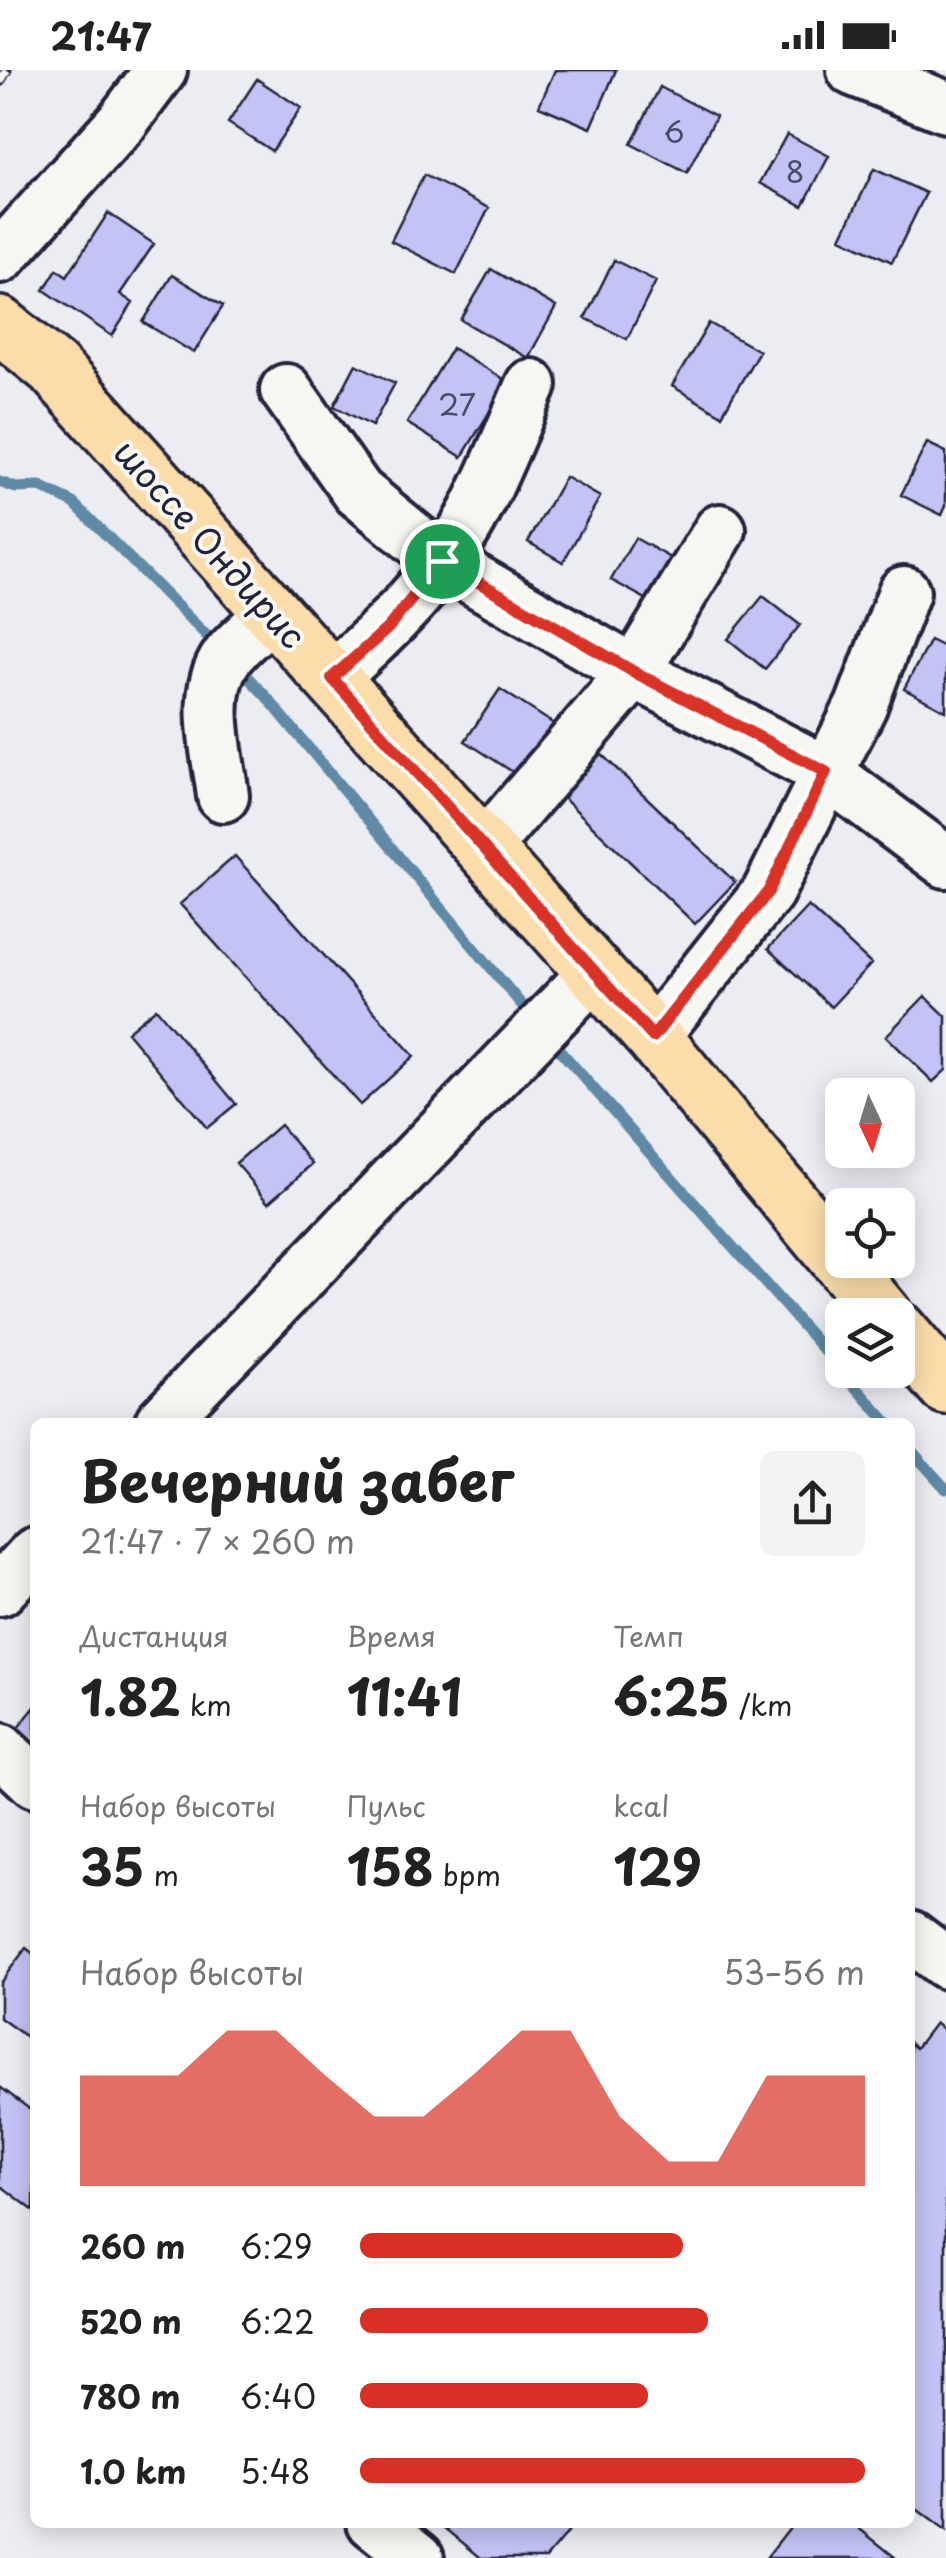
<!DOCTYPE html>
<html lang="ru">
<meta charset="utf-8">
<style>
:root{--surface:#fff;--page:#f2f2f2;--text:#222;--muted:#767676;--accent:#d93025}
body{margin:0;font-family:"Playpen Sans",sans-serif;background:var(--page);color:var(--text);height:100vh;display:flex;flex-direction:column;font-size:38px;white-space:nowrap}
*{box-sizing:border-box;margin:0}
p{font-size:32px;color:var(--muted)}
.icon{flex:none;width:55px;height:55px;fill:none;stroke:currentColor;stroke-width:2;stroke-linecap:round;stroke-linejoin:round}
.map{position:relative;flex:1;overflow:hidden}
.details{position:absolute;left:30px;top:1348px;width:885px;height:1110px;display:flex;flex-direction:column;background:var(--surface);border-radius:15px;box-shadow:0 5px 25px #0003}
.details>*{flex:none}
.needle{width:65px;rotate:176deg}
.fabs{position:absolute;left:825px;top:1008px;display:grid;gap:20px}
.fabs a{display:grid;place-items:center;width:90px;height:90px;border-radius:15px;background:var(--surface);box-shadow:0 5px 25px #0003;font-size:50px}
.pin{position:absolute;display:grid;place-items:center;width:85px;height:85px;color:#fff;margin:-42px;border:5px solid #fff;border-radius:50%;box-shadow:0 2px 10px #0007}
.round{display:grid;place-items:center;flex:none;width:105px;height:105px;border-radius:15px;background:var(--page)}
.summary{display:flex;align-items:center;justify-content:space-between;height:170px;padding:0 50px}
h1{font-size:55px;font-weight:700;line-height:75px}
.metrics{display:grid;grid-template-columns:repeat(3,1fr);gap:15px;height:170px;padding:10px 50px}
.metrics div{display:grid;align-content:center}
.metrics b{font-size:50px;font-weight:700}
.metrics small{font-size:28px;font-weight:400}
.metrics p{font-size:28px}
.chart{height:280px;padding:20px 50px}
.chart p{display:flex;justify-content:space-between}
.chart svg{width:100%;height:180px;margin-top:10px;fill:var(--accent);opacity:.7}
ul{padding:0 50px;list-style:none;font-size:32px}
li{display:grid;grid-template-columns:160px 120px 1fr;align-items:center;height:75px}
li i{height:25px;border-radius:12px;background:var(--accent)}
.status{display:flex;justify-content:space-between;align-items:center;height:70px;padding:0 50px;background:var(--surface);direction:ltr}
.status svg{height:28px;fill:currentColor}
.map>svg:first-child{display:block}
</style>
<div class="status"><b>21:47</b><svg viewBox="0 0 49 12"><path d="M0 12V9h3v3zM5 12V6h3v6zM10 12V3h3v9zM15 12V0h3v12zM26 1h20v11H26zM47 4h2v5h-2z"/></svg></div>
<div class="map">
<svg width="946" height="2488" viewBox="0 0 946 2488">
<rect width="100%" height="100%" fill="#ececf3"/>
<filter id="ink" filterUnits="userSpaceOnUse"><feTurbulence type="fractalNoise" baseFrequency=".01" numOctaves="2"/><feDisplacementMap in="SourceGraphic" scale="20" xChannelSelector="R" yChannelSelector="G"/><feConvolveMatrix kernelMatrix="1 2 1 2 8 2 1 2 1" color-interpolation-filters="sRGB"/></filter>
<g filter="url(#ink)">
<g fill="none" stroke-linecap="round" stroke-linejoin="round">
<path stroke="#5f89a4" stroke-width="11" d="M0 412 16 418 40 417 74 433 218 577
M235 594 265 625 535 951
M550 969 887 1352
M910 1379 946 1419"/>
</g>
<path fill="#c3c3f5" stroke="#22223b" stroke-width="2.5" d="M555 0H616L591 58 539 36Z
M257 9 301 38 272 81 228 53Z
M660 17 716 46 687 103 631 74Z
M787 64 829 86 803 136 760 113Z
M874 99 926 123 892 192 841 168Z
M424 105 489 138 456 204 391 171Z
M108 143 154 174 120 224 133 233 112 266 44 220 57 199 67 206Z
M614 190 656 211 627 269 585 248Z
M491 199 556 237 528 288 461 250Z
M172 205 223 236 194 283 143 252Z
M709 253 759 281 722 345 672 316Z
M452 278 508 312 462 387 407 353Z
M356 294 395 313 372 356 334 336Z
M927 373 946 382V436L942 445 901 425Z
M565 407 600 427 563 492 528 472Z
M635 468 680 493 657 535 611 510Z
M763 526 800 555 765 599 728 569Z
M930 570 946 578V641L904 619Z
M500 619 554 654 519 706 465 671Z
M599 682 735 812 695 854 559 724Z
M235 786 414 986 360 1035 180 834Z
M808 836 871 894 831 937 768 879Z
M925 926 946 946V1000L933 1012 886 966Z
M156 938 236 1034 207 1058 127 962Z
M280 1055 313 1094 269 1132 236 1093Z
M35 1637V1674L17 1659Z
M26 1878 35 1885V1973L0 1948V1913Z
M935 1953 946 1962V2461L910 2434V1973L916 1978Z
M0 2017 35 2043 34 2141 0 2115Z
M438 2452H576L546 2488H481Z
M794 2452H851L896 2488H766Z"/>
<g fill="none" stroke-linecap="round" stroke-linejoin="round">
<defs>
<path id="minor" d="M853 0 946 37
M0 187 122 52 161 0
M286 320 358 422 442 491 634 602 826 702 946 792
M332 608C386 560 441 506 475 441 496 400 513 356 531 315
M223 726C218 683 200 625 227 587 239 571 258 557 273 543
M484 778 634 602 720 460
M653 967 768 822 861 636 904 522
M161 1352 595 902
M0 1520 35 1483
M0 1679 35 1712
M910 1866 946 1893
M373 2452 418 2488"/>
<path id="major" d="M0 255 53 298 653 967 884 1245
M898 1260 946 1316"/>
</defs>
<use href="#minor" stroke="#22223b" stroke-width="58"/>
<use href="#major" stroke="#22223b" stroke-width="62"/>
<use href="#minor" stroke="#f6f6f2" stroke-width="50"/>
<use href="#major" stroke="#fbddab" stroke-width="55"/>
<defs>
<path id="rail" d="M0 12 7 0"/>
</defs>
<use href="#rail" stroke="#22223b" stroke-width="11"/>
<use href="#rail" stroke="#f6f6f2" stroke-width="8" stroke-dasharray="22" stroke-linecap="butt"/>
</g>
</g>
<g fill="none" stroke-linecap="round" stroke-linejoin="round" filter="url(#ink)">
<defs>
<path id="route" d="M442 491 634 602 826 702 768 822 653 967 332 608 388 558Z"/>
</defs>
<use href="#route" stroke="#fff" stroke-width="20"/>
<use href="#route" stroke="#d93025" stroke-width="12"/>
</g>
<g text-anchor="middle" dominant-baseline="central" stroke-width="8" stroke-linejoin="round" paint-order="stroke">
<g font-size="30" fill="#4a4a6a">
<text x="674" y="60">6</text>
<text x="795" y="100">8</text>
<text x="457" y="333">27</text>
</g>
<g font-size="35" fill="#22223b" stroke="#f6f6f2">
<text transform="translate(211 473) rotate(48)">шоссе Ондирис</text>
</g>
</g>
</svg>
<div class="fabs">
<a><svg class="needle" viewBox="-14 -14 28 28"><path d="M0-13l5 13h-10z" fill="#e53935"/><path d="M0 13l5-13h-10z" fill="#767676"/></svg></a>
<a><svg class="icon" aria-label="locate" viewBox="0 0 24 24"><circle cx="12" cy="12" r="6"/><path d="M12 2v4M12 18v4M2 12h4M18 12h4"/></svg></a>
<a><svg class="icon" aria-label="layers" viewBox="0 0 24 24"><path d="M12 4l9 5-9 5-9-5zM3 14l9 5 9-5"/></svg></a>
</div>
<div class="pin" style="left:442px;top:491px;background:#1e9e55"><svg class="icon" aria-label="arrive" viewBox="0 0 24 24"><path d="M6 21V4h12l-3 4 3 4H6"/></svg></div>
<section class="details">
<div class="summary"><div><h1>Вечерний забег</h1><p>21:47 · 7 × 260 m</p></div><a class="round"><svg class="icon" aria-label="share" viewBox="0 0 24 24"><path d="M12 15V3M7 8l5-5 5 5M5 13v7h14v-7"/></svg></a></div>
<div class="metrics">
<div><p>Дистанция</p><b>1.82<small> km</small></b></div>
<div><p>Время</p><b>11:41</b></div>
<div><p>Темп</p><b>6:25<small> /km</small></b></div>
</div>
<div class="metrics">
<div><p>Набор высоты</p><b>35<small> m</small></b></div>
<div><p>Пульс</p><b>158<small> bpm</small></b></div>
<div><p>kcal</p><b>129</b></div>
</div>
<div class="chart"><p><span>Набор высоты</span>53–56 m</p>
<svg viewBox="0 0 160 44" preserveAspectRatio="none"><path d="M0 44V17L10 17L20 17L30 6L40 6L50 17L60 27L70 27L80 17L90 6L100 6L110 27L120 38L130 38L140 17L150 17L160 17V44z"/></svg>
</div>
<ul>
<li><b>260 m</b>6:29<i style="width:64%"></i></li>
<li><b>520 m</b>6:22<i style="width:69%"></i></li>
<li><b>780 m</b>6:40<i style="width:57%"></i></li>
<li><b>1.0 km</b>5:48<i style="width:100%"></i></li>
</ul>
</section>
</div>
